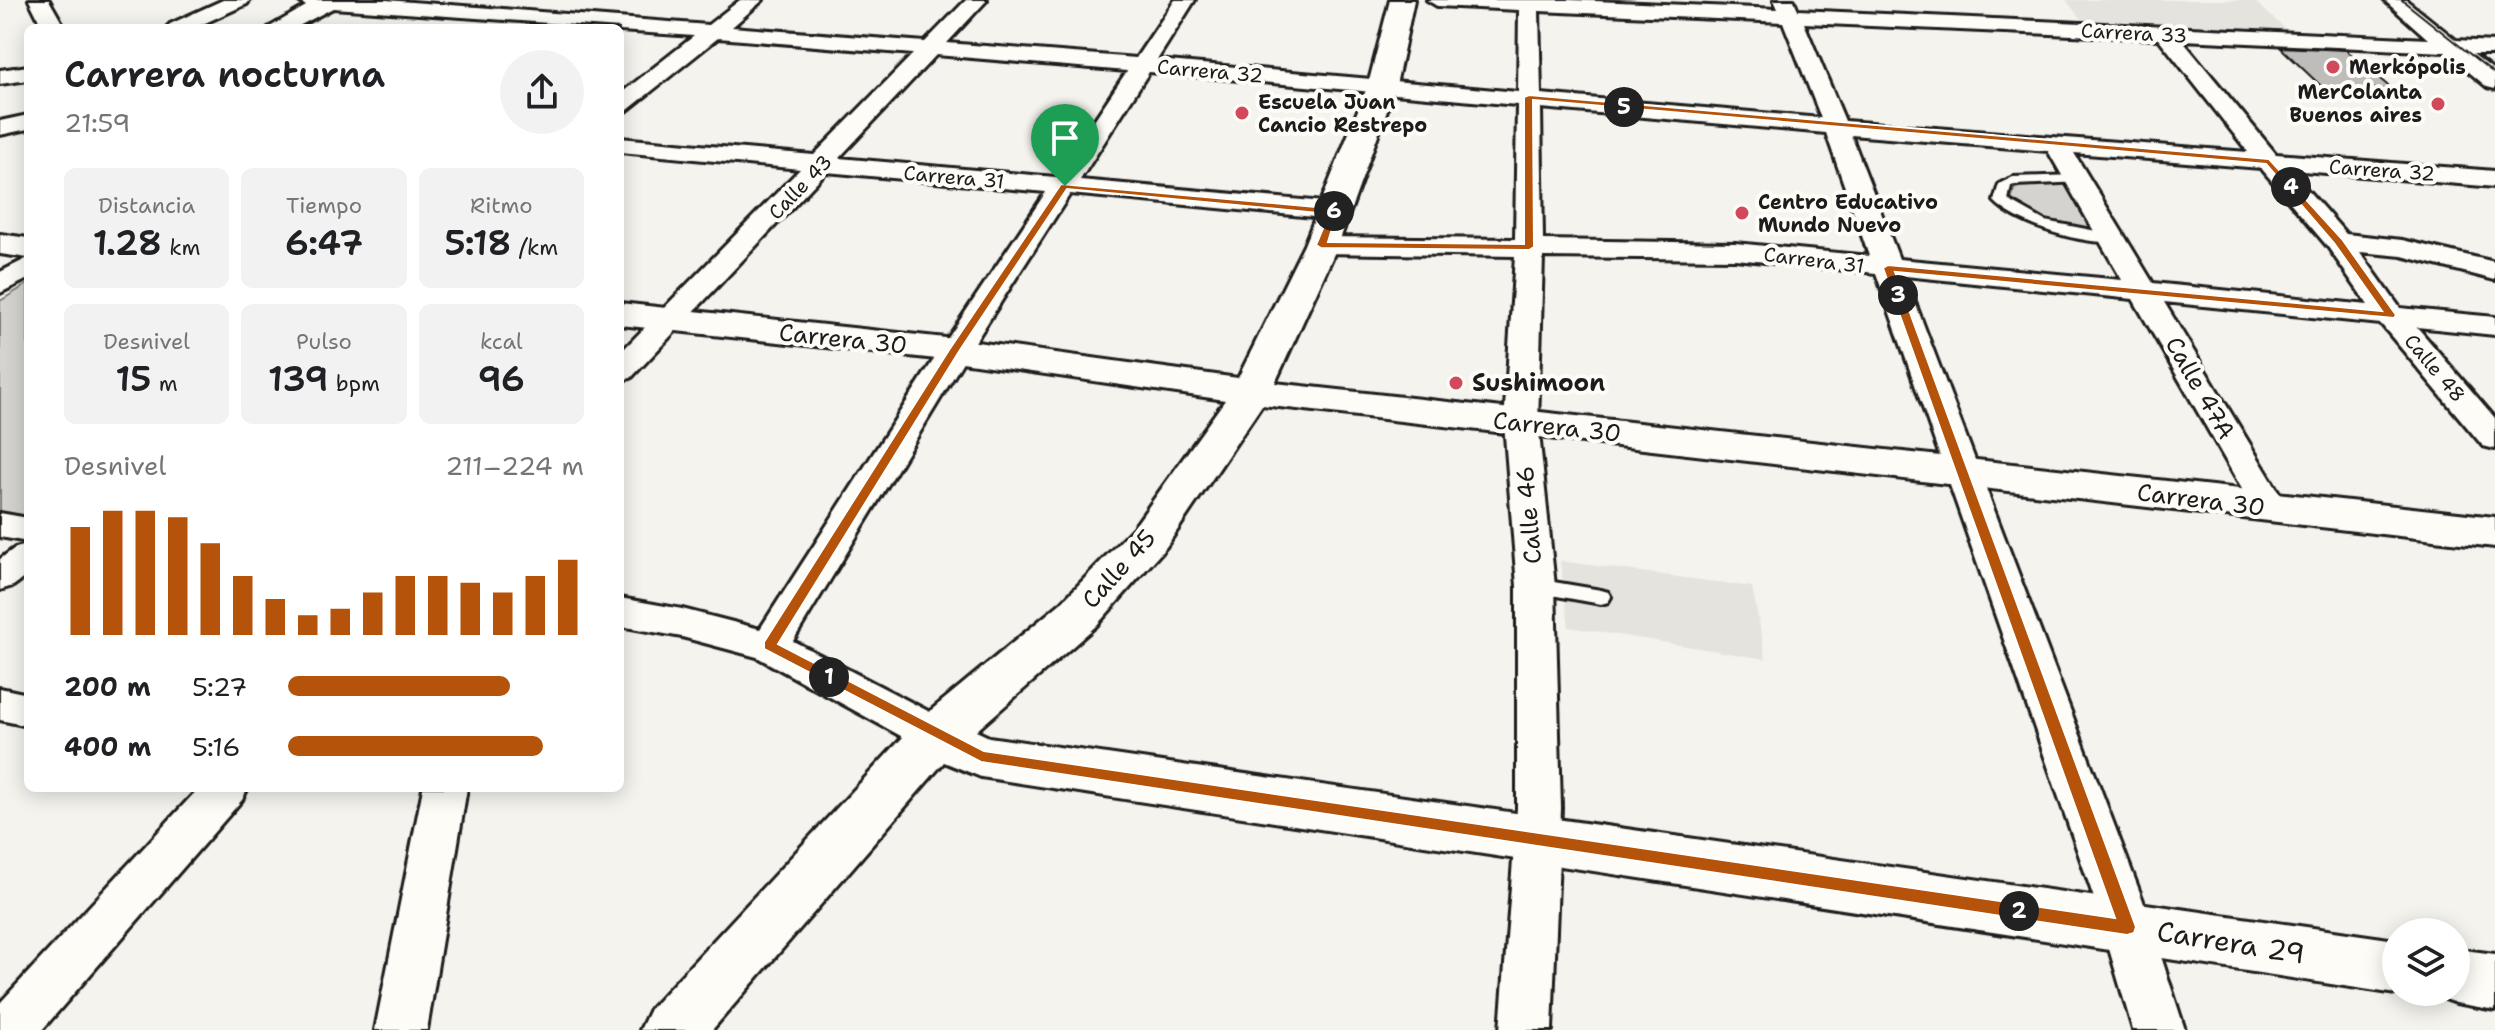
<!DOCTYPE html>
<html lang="es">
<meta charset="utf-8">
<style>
:root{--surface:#fff;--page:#f2f2f2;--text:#202124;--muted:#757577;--accent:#b45309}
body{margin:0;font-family:"Shantell Sans",sans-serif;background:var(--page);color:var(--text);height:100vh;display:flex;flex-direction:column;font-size:30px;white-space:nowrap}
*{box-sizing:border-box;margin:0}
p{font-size:26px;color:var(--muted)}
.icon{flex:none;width:44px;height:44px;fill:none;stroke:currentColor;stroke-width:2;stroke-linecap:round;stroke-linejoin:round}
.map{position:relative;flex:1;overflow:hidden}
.sheet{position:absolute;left:24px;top:24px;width:600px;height:768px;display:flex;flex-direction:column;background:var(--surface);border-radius:12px;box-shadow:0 4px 20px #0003}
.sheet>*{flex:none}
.fabs{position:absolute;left:2382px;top:918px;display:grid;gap:16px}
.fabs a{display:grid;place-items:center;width:88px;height:88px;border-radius:50%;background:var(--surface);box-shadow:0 4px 20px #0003;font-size:40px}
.pin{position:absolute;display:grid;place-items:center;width:68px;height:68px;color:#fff;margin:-82px -34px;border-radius:50% 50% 50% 0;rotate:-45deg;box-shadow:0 0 8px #0007}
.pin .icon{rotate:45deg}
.km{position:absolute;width:40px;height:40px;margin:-20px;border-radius:50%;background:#222;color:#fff;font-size:22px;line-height:40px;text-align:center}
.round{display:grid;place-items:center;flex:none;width:84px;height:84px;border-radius:42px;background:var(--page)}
.overview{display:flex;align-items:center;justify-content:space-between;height:136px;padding:0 40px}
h1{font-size:36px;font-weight:600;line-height:60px}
.metrics{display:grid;grid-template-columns:repeat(3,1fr);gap:12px;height:136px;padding:8px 40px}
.metrics div{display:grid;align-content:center;border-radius:12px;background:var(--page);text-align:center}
.metrics b{font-size:34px;font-weight:600}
.metrics small{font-size:22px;font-weight:400}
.metrics p{font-size:22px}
.chart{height:224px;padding:16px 40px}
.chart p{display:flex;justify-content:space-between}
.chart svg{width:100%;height:144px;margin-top:8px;stroke:var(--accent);stroke-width:6}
ul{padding:0 40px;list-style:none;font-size:26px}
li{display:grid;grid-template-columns:128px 96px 1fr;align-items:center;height:60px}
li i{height:20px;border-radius:10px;background:var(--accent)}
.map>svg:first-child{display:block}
</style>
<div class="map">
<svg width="2495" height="1030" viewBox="0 0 2495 1030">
<rect width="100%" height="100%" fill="#f4f3ee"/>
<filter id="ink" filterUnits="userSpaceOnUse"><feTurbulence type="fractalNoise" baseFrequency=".0125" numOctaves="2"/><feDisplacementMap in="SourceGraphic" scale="16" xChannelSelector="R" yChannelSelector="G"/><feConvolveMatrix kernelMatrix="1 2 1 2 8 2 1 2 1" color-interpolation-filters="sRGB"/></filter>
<g filter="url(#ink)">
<path fill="#e4e3de" d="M2066 0H2253L2291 34 2084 23Z
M1560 561 1752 587 1766 659 1569 627Z"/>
<path fill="#d4d3cf" stroke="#787876" stroke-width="2" d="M2028 183H2066L2097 234 2048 227 2011 202 2014 189Z
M28 284V516L0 512V301Z"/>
<path fill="#bebdba" stroke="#1c1c1c" stroke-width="2" d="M2280 47 2346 50 2393 90 2321 86Z"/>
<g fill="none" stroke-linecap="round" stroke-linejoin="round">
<defs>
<path id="lane" d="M2077 175 2082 176V182L2015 185 2011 186 2008 200 2045 221 2117 235V241C2084 246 2017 225 1994 201L1999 184 2013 177Z
M1536 579 1601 590 1608 592 1611 597 1608 602 1601 604 1529 591 1526 586Z"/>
<path id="street" d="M29 0H49L65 28H43Z
M223 0H250L247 4 194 28H166L170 24Z
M297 0H386L708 25 740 0H763L732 27 925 42 966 0H987L947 43 1136 58 1175 0H1195L1157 60 1518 92 1519 10 1437 6 1427 0H1572L1778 9 1774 0H1794L1798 10 2428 39 2384 0H2406L2456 40 2495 42V54H2473L2495 71V89L2487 87 2445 52 2182 40 2276 154 2495 171V187L2290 170 2346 234 2402 240 2495 262V280L2402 256 2360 252 2400 308 2495 317V335L2417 327 2495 418V449L2483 446 2381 324 2164 302 2289 509 2284 517 2271 520 2258 517 2133 299 1905 276 2142 898 2185 1030H2133L2094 898 1876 273 1735 259 1543 257 1538 423 1555 586 1561 808 1552 1030H1500L1517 808V586L1504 423 1515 256 1321 253 1311 251 1307 245 1311 239 1321 237 1515 239 1517 105 1149 72 1080 180 1335 203 1344 205 1348 211 1344 217 1335 219 1070 194 970 350 793 641 951 723 957 735 951 747 936 751 921 747 757 657 682 637 620 626V598L682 609 760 629 940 350 1046 192 826 172 631 378 620 380V353L800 169 620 152V138L814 155 913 54 718 38 628 110 620 112V94L694 36 620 31V28L333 8 295 28H268L306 6ZM1539 11 1783 22 1821 118 1541 94ZM1804 23 2159 39 2248 152 1845 121ZM936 55 1127 71 1056 177 839 158ZM1541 108 1826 133 1869 256 1735 243 1543 240ZM1851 135 2048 151 2122 280 1899 259ZM2074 153 2261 168 2328 247 2368 305 2153 283Z
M28 66V80L0 84V70Z
M28 115V129L0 135V121Z
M28 258V279L0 293V272Z
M0 513 28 518V542L0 537Z
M28 545V575L13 586 0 590V559L15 548Z
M0 688 28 694V726L0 720Z
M199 788H248L242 800 42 1030H0V1003Z
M423 788H467L427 1030H375Z"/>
<path id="secondary" d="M1390 0H1414L1396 85 1338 245 1275 383 2495 517V547L1262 405 1166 547 1096 626 976 731 989 737 2396 940V992H2402L2396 994 981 777 944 762 712 1030H640L650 1009 918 721 1062 602 1134 527 1225 400 955 361 620 325V303L955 339 1238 378 1304 245 1368 85Z
M0 234 28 238V258L0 254Z
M2456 949 2495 954V1010L2456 1003 2434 995 2433 992H2456Z"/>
</defs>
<use href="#lane" stroke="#1c1c1c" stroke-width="6"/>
<use href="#street" stroke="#1c1c1c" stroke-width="6"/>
<use href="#secondary" stroke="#1c1c1c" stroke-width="6"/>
<use href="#lane" fill="#fdfcf7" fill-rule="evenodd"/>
<use href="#street" fill="#fdfcf7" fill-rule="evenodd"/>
<use href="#secondary" fill="#fdfcf7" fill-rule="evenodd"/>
<path stroke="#1c1c1c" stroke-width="2" d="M2402 0 2495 74"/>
</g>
</g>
<path fill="#b45309" stroke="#fff" stroke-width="2" fill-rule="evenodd" d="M1529 95 2269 159 2342 239 2396 315 2394 318 1895 272 2136 927 2134 933 2127 935 981 762 764 649V642L949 350 1061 184 1338 209 1328 242 1524 244V97ZM1533 100 2266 164 2334 243 2382 311 1888 265 1883 268 2115 918 984 751 778 644 960 350 1067 189 1329 214 1316 245 1321 248 1529 250 1534 247Z"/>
<g fill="#d1495b" stroke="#fdfcf7" stroke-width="3">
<circle cx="2333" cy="67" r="8"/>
<circle cx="2438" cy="104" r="8"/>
<circle cx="1242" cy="113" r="8"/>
<circle cx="1742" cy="213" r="8"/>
<circle cx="1456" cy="383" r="8"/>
</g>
<g text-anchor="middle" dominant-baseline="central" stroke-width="8" stroke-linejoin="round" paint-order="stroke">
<g font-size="20" fill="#1c1c1c" stroke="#fdfcf7">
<text transform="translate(2134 33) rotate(3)">Carrera 33</text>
<text transform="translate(1210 71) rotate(5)">Carrera 32</text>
<text transform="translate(2382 170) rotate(4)">Carrera 32</text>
<text transform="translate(954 177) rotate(5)">Carrera 31</text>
<text transform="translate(800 187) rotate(-46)">Calle 43</text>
<text transform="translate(1814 260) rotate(7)">Carrera 31</text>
<text transform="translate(2435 368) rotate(50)">Calle 48</text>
</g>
<g font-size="20" font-weight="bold" fill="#1c1c1c" stroke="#fdfcf7" text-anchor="start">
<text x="2349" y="67">Merkópolis</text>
<text x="2422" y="92" text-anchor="end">MerColanta<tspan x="2422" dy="23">Buenos aires</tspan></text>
<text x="1258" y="102">Escuela Juan<tspan x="1258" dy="23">Cancio Restrepo</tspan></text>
<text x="1758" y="202">Centro Educativo<tspan x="1758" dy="23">Mundo Nuevo</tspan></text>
</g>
<g font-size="24" fill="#1c1c1c" stroke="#fdfcf7">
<text transform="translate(843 339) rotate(6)">Carrera 30</text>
<text transform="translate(2200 388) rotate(60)">Calle 47A</text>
<text transform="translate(1557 427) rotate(6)">Carrera 30</text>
<text transform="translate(2201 500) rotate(7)">Carrera 30</text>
<text transform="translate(1529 515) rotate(-95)">Calle 46</text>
<text transform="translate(1119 569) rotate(-48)">Calle 45</text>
</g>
<g font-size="24" font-weight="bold" fill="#1c1c1c" stroke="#fdfcf7" text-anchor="start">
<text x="1472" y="383">Sushimoon</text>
</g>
<g font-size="28" fill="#1c1c1c" stroke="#fdfcf7">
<text transform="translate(2231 942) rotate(9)">Carrera 29</text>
</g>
</g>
</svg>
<div class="fabs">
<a><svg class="icon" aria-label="layers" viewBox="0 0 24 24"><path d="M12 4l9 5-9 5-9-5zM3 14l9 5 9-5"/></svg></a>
</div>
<div class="pin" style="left:1065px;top:186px;background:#1e9e55"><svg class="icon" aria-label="arrive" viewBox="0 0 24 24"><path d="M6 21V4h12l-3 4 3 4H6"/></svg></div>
<b class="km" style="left:829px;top:677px">1</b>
<b class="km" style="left:2019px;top:911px">2</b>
<b class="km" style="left:1898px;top:295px">3</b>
<b class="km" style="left:2291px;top:187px">4</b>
<b class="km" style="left:1624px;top:107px">5</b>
<b class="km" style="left:1334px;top:211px">6</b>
<section class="sheet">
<div class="overview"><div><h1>Carrera nocturna</h1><p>21:59</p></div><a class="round"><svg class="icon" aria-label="share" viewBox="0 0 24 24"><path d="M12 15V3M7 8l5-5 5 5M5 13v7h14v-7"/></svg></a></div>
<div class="metrics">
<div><p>Distancia</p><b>1.28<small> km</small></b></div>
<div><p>Tiempo</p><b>6:47</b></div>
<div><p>Ritmo</p><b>5:18<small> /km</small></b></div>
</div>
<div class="metrics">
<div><p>Desnivel</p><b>15<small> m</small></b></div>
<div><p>Pulso</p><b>139<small> bpm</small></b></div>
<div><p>kcal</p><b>96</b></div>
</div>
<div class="chart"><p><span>Desnivel</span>211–224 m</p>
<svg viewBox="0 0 160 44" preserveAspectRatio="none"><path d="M5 44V11M15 44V6M25 44V6M35 44V8M45 44V16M55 44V26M65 44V33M75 44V38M85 44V36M95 44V31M105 44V26M115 44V26M125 44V28M135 44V31M145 44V26M155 44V21"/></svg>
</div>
<ul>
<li><b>200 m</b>5:27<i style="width:75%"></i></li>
<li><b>400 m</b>5:16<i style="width:86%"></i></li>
</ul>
</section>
</div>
